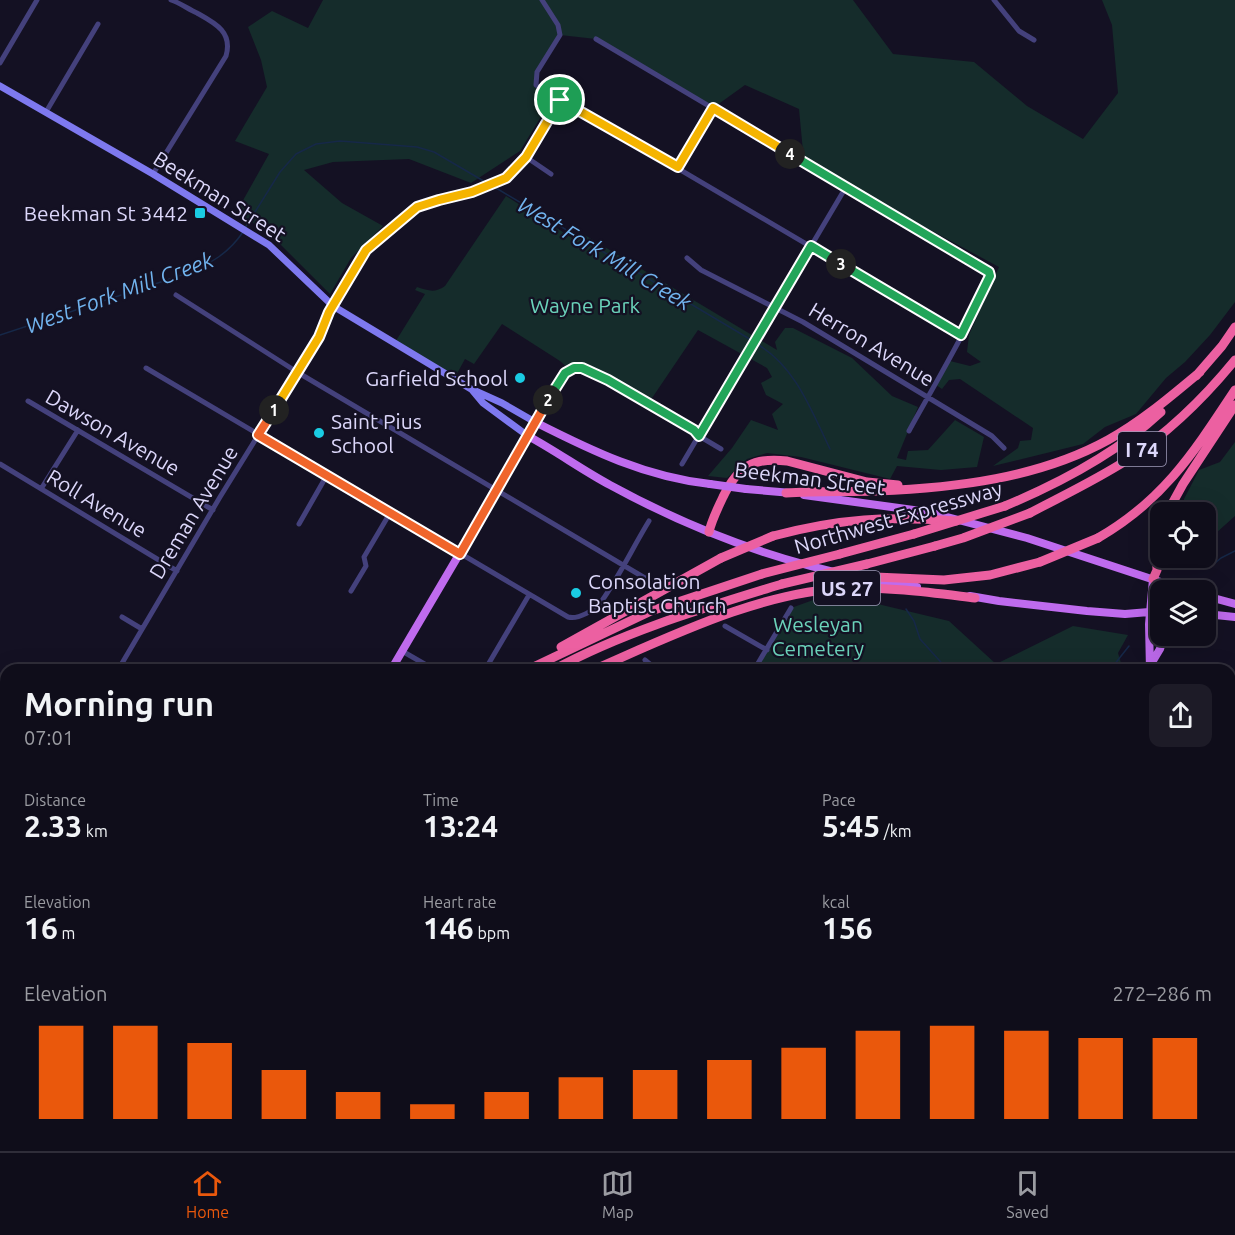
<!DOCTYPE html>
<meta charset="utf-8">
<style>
:root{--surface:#0f0d1a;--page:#1d1b27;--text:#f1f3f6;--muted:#9b9ca2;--line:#2f2d39;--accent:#ea580c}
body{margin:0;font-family:Ubuntu,sans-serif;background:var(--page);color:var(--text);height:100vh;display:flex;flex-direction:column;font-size:22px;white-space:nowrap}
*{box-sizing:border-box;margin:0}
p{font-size:20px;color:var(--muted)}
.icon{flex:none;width:33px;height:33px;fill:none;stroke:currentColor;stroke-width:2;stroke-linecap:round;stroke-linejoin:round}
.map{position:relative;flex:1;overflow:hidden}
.panel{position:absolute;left:0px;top:664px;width:1236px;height:488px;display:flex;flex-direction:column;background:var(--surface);border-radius:18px 18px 0 0;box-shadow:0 6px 24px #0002,0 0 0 2px var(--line)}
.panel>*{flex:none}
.tools{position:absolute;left:1150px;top:502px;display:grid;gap:12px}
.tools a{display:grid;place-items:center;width:66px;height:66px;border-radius:12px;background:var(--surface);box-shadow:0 6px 24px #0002,0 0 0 2px var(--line);font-size:30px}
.pin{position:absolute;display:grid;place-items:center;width:51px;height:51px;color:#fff;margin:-26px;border:3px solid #fff;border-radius:50%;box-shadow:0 2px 6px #0007}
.km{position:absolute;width:30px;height:30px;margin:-15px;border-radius:50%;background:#222;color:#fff;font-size:16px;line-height:30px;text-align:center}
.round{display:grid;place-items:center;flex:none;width:63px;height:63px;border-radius:12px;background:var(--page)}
.overview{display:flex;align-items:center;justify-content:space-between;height:102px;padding:0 24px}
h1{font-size:33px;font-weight:600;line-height:45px}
.metrics{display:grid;grid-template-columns:repeat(3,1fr);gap:9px;height:102px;padding:6px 24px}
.metrics div{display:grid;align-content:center}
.metrics b{font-size:30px;font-weight:600}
.metrics small{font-size:16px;font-weight:400}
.metrics p{font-size:16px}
.chart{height:168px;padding:12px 24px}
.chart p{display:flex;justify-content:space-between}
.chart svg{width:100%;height:108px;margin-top:6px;stroke:var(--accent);stroke-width:6}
.menu{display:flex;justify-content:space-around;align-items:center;height:84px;border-top:2px solid var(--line);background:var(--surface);font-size:16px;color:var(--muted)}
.menu a{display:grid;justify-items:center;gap:3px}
.menu .on{color:var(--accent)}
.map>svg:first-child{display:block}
</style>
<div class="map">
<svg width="1235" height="1151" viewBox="0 0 1235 1151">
<rect width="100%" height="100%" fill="#141123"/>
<path fill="#152c2b" d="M323 0H853L893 54 974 62 1027 106 1083 139 1118 93 1112 25 1102 0H1235V302L1210 335 1185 362 1166 378 1136 414 1105 427 1083 444 993 466 1018 448 1020 441 1031 440 1033 428 960 379 949 380 942 389 936 385 950 361 970 366 981 362 967 352 969 335 999 267 804 162 799 109 745 85 713 108 596 39 560 35 541 67 535 81 542 115 520 151 471 183 409 159 333 162 304 170 342 203 383 226 351 258 330 294 275 239 237 211 269 154 235 141 267 87 261 60 248 27 272 11 308 28Z
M506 196 577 241 583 234 777 350 775 342 785 328H793L852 358 892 396 918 407 897 458 906 460 908 451 928 450 955 420 984 437 977 467 941 470 897 466 890 479 801 457 767 453 747 459 727 478 708 476 732 448 751 420 778 430 772 414 783 404 766 395 761 383 772 377 767 368 698 330 648 404 598 375 569 369 560 361 502 324 474 364 465 359 454 379 394 344 425 294 415 290 417 287C429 291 435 293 445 286Z
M1235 442V516L1206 542V513H1183L1184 499 1199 470 1220 462Z
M816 599 834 605 861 601V600L949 621 996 664 1073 626 1128 635 1118 653 1123 670H754L791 608Z
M0 916 6 917V1053L0 1041Z"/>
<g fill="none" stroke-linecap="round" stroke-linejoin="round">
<path stroke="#162848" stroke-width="1.5" d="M491 185 753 341
M245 228 280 172 296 154 316 144 340 141 417 147 434 152 487 183
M0 335 188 273C211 263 228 254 243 232
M757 344C796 367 811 410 830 449
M1209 568 1221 558 1235 551
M906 609 914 621 920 639 948 670
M1110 670 1129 646"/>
<path stroke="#44417c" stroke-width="5" d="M542 0 558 25 560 35 537 72 536 85 961 335
M994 0 1019 31 1034 40
M596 39 989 272C993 287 921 408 909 431
M0 63 37 0
M46 112 98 24
M526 157 551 174
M678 167 713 108
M153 174 226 56C233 32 215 23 197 13 188 9 180 3 171 0
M687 258 701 270 803 322 992 436 1004 448
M176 295 297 372 650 581
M146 368 568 617C578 620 595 610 601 602 619 577 633 547 649 521
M28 401 213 510
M535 422C542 409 558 375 571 369 588 362 674 419 694 430L699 436 721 449
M0 464 177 571
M682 464 846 187
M41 489 78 430
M299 524 327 475
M351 591 366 566 364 557 390 513
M122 617 142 629
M725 626 767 650
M402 651 435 670
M645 660 657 670
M489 663 529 595
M118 670 220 497 319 337 329 312 366 250 417 207 439 200 472 192 505 178 526 157 560 100
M754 670 791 608
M1194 670 1199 665
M1230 724 1235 729
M1230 780 1235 774
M1230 816 1235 821
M1230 909 1235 914
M423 1146 431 1151
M677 1146 686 1151
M926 1146 931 1151
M1020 1146 1026 1151
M1115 1146 1120 1151
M384 1151 387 1146
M478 1151 481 1146
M539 1151V1146"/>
<path stroke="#44417c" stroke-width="6" d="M1230 956 1235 951
M1230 1023 1235 1028
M678 1151 681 1146
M1047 1151 1052 1146"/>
<path stroke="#7e79ef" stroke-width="7" d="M0 86 153 174 269 245 333 306 471 389 502 403 535 422
M473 391 483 403 528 436
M0 836 6 837
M195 1146 197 1151
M316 1146 319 1151"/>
<path stroke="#bf6bee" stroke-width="8" d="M528 436C556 451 582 470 610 485 687 527 772 560 858 577
M746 489 792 493
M804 495 928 512 1027 538 1188 591
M873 580 917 587
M970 596 999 601 1087 611 1125 614 1161 611
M1206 596 1235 604
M1206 614 1235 617
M1151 664 1160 649 1164 636
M391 670 497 490 535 422C592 451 646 477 710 484
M1150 670 1149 624 1153 579"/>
<path stroke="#ec60a1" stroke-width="9" d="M1196 376 1222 346 1235 327
M786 493C816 491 847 492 877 491 955 488 1039 478 1108 440 1142 421 1170 397 1200 372
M1005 506C1060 483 1117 453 1161 412
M1030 513C1062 496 1096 480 1127 460 1168 433 1204 398 1235 360
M1167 513 1183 484 1235 405
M709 532C712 519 718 508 723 497 738 466 753 457 787 461L867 482 898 485
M773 536C841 518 887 516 956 521
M1098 538C1164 500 1194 452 1235 390
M840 554 914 534
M867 564 935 546
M852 576 944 580 990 575 1040 562
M1153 579 1157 570 1156 545 1161 529
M561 647 721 558
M527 670 651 611 762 574
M553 670C625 631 704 608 782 584
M593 670C671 636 762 591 848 588 890 587 933 593 975 598
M0 880H6
M0 906H6
M0 988 6 977
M0 1120 6 1130
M16 1146 19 1151"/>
<path stroke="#1acce3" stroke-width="1.5" stroke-dasharray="9 8" stroke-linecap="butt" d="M0 1053 6 1064
M0 1071 6 1082
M41 1146 44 1151"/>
<path stroke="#bf6bee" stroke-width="8" d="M710 484 746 489"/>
<path stroke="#ec60a1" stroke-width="9" d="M914 534 1005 506
M935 546 963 538 1030 513
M721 558 773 536
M1040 562 1098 538
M762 574 840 554
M782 584 867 564"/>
</g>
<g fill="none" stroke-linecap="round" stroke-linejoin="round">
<defs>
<path id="split-1" d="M274 410 319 337 329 312 366 250 417 207 439 200 472 192 506 178 526 157 560 100"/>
<path id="split-2" d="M274 410 258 435 460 554 548 400"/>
<path id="split-3" d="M548 400 565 373 574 368H582L608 380 694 430 699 436 811 246 841 264"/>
<path id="split-4" d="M790 154 989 272 990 276 961 335 841 264"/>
<path id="split-5" d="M560 100 678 167 713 108 790 154"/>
</defs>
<use href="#split-1" stroke="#fff" stroke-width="12"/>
<use href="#split-2" stroke="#fff" stroke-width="12"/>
<use href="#split-3" stroke="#fff" stroke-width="12"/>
<use href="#split-4" stroke="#fff" stroke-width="12"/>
<use href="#split-5" stroke="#fff" stroke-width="12"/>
<use href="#split-1" stroke="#f5b400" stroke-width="8"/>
<use href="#split-2" stroke="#f0652b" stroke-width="8"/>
<use href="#split-3" stroke="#22a559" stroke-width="8"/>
<use href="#split-4" stroke="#22a559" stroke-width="8"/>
<use href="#split-5" stroke="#f5b400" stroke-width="8"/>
</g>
<g fill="#1acce3" stroke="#141123" stroke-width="2">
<rect x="194" y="207" width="12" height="12" rx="3"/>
<circle cx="520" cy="378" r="6"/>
<circle cx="319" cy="433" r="6"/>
<circle cx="576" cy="593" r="6"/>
</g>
<g text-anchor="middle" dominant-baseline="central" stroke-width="4.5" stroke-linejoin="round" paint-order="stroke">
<g fill="#141123" stroke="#a09cba" stroke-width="1.5">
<rect x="1118" y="432" width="48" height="34" rx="4.5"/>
<rect x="814" y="571" width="66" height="34" rx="4.5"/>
</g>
<g font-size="20" font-weight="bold" fill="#dcd7fa">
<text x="1142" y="449">I 74</text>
<text x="847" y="588">US 27</text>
</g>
<g font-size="21" fill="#dcd7fa" stroke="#141123">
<text transform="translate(220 196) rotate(32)">Beekman Street</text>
<text transform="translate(872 344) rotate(31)">Herron Avenue</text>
<text transform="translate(113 432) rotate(30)">Dawson Avenue</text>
<text transform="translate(810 478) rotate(7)">Beekman Street</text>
<text transform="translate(97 503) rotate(31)">Roll Avenue</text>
<text transform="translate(193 512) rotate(-59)">Dreman Avenue</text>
<text transform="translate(898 517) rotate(-16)">Northwest Expressway</text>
</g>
<g font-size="21" fill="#dcd7fa" stroke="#141123" text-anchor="end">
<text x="188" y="213">Beekman St 3442</text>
<text x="508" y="378">Garfield School</text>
<text x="331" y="421" text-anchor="start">Saint Pius<tspan x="331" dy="24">School</tspan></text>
<text x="588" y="581" text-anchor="start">Consolation<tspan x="588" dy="24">Baptist Church</tspan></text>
</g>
<g font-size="21" fill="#6bd2ba" stroke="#141123">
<text x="585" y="305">Wayne Park</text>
<text x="818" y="624">Wesleyan<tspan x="818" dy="24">Cemetery</tspan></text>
</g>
<g font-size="22" font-style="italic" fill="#71b3ee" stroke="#141123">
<text transform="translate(605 253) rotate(31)">West Fork Mill Creek</text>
<text transform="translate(119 292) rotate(-20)">West Fork Mill Creek</text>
</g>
</g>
</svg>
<div class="tools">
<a><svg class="icon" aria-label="locate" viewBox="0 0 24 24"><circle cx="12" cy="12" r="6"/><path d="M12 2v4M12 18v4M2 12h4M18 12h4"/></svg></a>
<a><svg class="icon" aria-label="layers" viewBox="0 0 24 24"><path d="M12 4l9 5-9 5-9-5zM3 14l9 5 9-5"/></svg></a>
</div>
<div class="pin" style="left:560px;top:100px;background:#1e9e55"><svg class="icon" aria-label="arrive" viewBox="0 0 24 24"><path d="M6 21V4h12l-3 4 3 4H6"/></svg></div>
<b class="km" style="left:274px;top:410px">1</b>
<b class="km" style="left:548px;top:400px">2</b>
<b class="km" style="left:841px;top:264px">3</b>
<b class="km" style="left:790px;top:154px">4</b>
<section class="panel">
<div class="overview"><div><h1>Morning run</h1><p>07:01</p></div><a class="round"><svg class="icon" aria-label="share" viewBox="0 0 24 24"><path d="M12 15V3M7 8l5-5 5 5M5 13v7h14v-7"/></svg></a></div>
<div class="metrics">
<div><p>Distance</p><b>2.33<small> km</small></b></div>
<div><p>Time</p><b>13:24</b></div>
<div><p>Pace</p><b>5:45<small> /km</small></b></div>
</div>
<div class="metrics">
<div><p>Elevation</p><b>16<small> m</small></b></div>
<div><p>Heart rate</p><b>146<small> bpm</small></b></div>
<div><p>kcal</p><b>156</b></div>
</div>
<div class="chart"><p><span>Elevation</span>272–286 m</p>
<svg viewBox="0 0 160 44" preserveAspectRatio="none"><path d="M5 44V6M15 44V6M25 44V13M35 44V24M45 44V33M55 44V38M65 44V33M75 44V27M85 44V24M95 44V20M105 44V15M115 44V8M125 44V6M135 44V8M145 44V11M155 44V11"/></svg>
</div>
</section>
</div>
<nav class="menu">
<a class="on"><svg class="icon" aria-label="home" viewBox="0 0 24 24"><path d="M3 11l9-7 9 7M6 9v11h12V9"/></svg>Home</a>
<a><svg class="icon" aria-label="map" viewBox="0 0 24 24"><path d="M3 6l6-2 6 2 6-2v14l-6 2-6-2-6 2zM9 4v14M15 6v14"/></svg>Map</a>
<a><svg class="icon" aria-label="saved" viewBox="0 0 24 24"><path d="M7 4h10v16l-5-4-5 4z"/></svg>Saved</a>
</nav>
